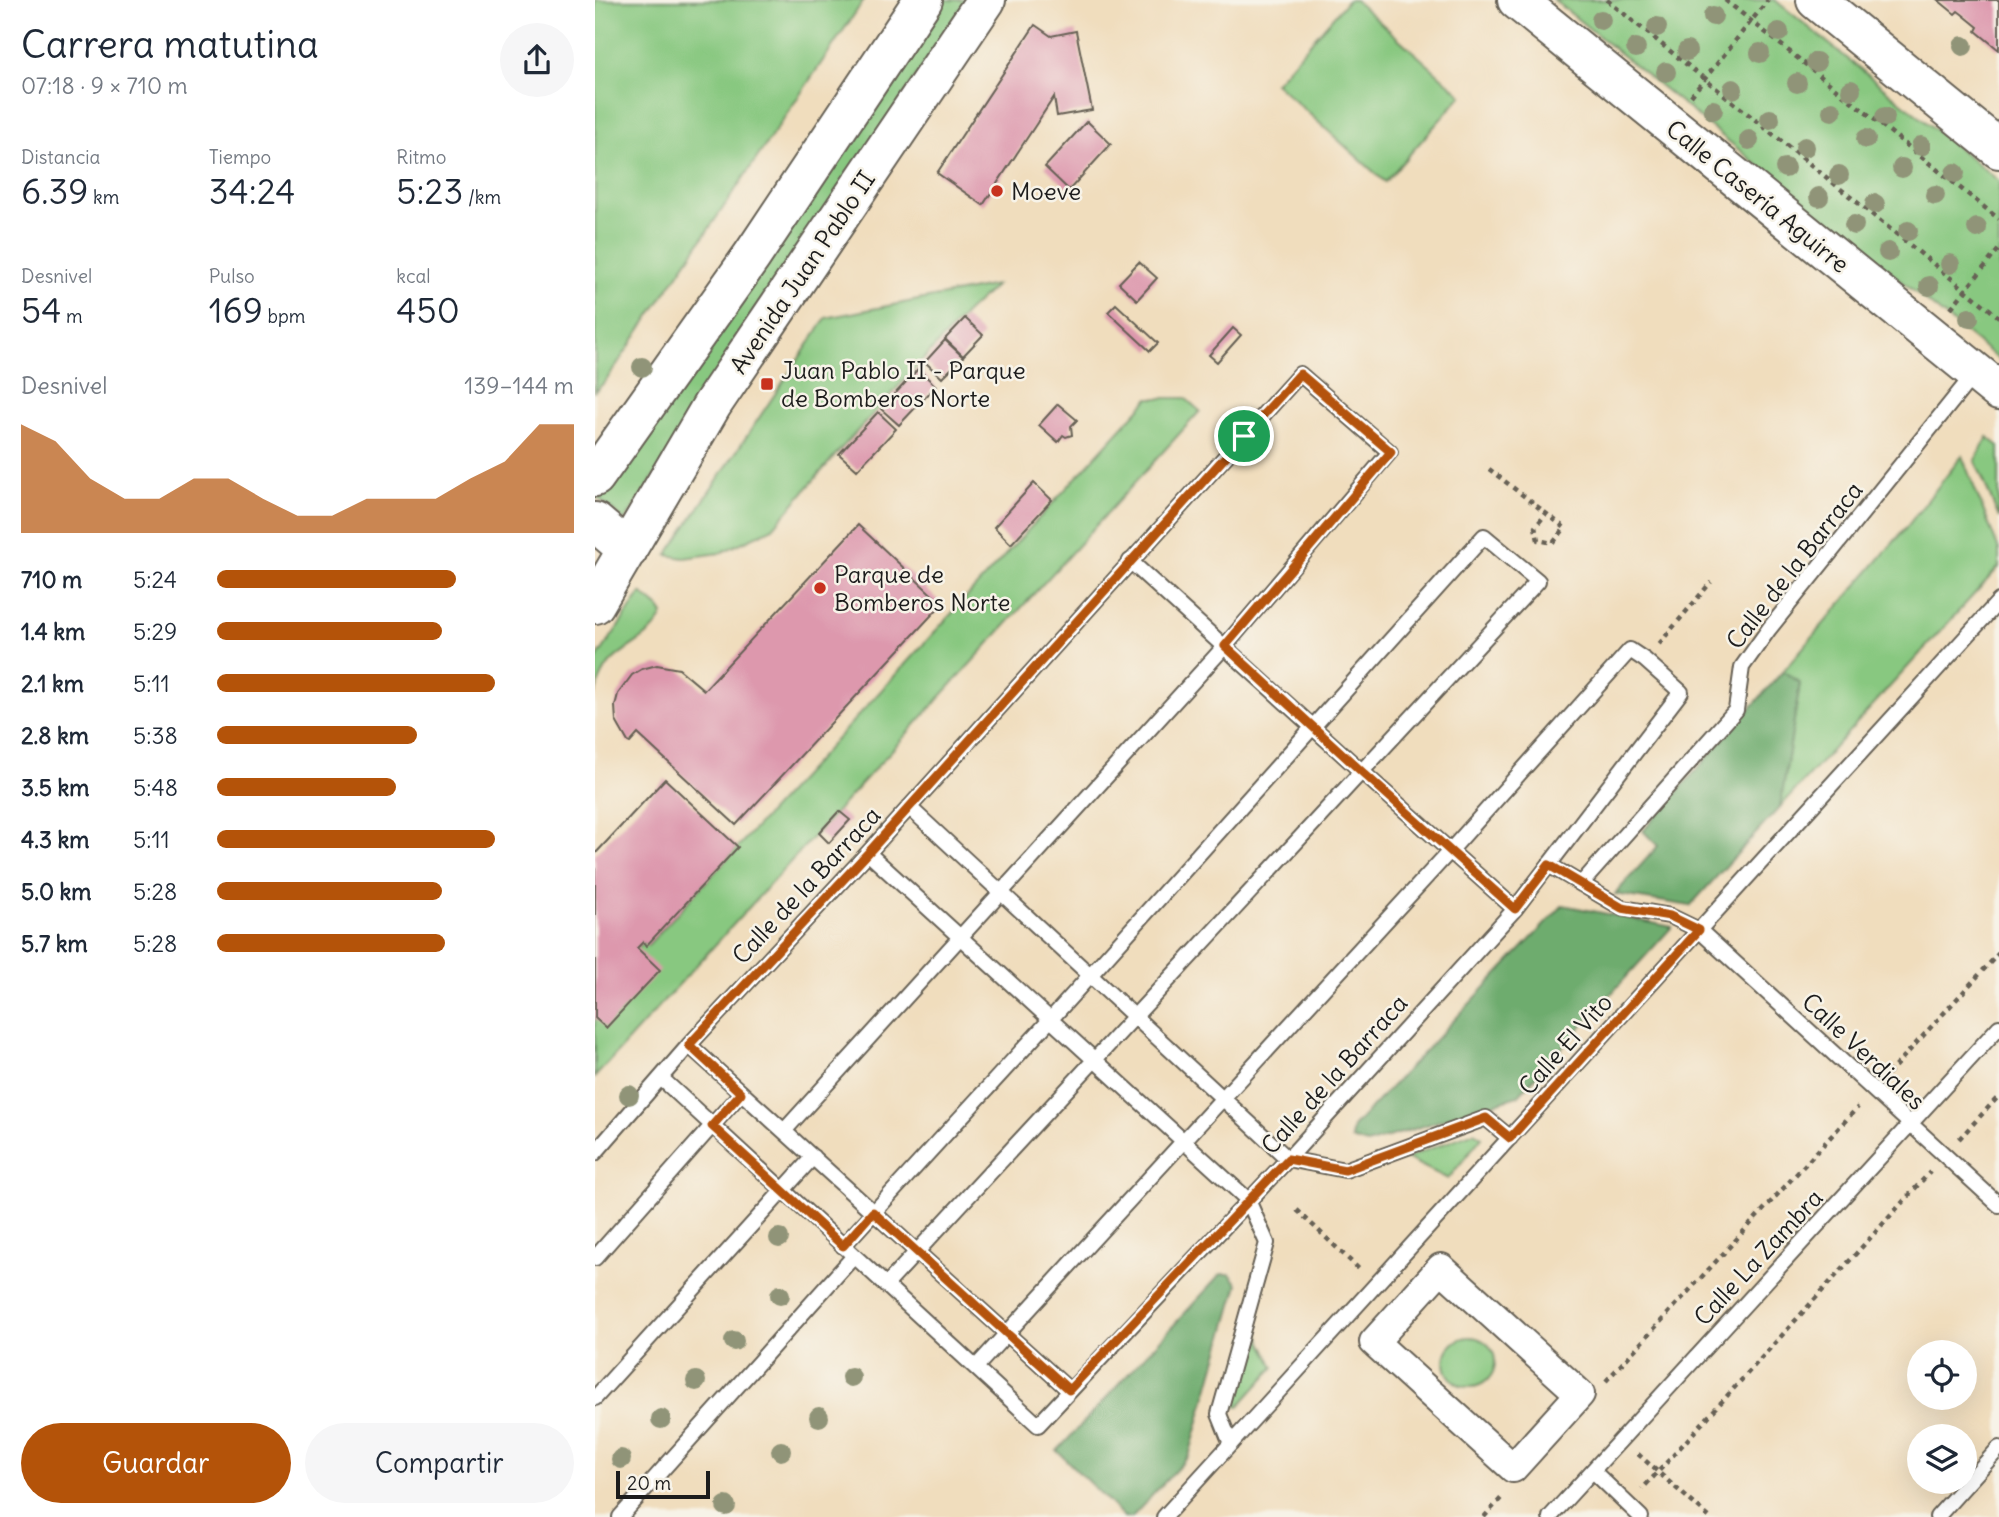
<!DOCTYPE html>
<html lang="es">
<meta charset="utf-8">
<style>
:root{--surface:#fff;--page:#f6f6f7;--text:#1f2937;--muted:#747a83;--accent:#b45309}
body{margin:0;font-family:Delius,sans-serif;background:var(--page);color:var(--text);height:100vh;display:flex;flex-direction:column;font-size:26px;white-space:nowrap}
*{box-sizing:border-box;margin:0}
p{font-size:23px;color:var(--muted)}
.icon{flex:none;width:38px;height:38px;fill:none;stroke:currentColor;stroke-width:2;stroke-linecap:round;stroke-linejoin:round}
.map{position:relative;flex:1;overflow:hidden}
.drawer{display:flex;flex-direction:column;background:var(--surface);width:595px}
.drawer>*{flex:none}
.tools{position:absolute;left:1312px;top:1340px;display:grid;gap:14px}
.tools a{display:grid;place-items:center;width:70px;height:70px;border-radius:50%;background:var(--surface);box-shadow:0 7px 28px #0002;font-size:35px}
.scale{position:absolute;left:21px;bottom:18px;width:94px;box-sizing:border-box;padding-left:7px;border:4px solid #1c1c1c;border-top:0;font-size:19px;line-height:24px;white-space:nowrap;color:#1c1c1c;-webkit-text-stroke:5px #f7f3e8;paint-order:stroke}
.pin{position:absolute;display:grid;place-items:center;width:60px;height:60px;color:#fff;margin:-30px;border:4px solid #fff;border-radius:50%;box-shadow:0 2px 7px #0007}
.round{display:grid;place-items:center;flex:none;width:74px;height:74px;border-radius:37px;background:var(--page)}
.overview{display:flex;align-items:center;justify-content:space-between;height:119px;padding:0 21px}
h1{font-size:38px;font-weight:600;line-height:52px}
.stats{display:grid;grid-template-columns:repeat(3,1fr);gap:10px;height:119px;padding:7px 21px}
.stats div{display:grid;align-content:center}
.stats b{font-size:35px;font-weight:600}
.stats small{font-size:19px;font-weight:400}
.stats p{font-size:19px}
.chart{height:196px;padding:14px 21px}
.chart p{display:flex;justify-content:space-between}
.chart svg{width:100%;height:126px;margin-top:7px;fill:var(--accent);opacity:.7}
.cta{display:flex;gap:14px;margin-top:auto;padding:14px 21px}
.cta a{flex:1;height:80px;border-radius:42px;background:var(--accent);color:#fff;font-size:28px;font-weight:600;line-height:80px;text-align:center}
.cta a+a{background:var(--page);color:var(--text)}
ul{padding:0 21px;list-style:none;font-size:23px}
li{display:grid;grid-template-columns:112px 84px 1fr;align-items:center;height:52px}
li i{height:18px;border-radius:9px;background:var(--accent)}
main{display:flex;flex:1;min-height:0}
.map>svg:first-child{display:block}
</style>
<main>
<section class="drawer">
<div class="overview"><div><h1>Carrera matutina</h1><p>07:18 · 9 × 710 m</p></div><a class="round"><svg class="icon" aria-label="share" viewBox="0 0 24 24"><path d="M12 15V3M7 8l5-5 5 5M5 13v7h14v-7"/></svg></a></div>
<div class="stats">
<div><p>Distancia</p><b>6.39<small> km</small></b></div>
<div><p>Tiempo</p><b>34:24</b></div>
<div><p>Ritmo</p><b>5:23<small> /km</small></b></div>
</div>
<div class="stats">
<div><p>Desnivel</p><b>54<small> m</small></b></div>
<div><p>Pulso</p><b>169<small> bpm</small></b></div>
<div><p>kcal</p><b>450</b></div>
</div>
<div class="chart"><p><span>Desnivel</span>139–144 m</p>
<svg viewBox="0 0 160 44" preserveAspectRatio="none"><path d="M0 44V6L10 12L20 25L30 32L40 32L50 25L60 25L70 32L80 38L90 38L100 32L110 32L120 32L130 25L140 19L150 6L160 6V44z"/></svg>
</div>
<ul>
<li><b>710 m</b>5:24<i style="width:67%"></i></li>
<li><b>1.4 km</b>5:29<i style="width:63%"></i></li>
<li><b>2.1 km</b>5:11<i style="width:78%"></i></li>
<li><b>2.8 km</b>5:38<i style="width:56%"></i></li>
<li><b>3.5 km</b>5:48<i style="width:50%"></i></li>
<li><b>4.3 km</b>5:11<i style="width:78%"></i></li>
<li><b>5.0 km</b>5:28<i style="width:63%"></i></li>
<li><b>5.7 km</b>5:28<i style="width:64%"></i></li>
</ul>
<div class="cta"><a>Guardar</a><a>Compartir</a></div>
</section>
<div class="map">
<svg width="1404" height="1517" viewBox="0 0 1404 1517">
<rect width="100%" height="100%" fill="#f7f3e8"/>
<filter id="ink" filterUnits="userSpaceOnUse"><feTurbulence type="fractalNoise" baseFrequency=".0143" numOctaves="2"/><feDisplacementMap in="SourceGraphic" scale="14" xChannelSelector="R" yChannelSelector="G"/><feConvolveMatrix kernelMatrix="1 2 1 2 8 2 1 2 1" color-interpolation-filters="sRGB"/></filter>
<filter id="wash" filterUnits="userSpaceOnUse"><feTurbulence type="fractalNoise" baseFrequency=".00686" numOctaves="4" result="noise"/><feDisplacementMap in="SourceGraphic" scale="28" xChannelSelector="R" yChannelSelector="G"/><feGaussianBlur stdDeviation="1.57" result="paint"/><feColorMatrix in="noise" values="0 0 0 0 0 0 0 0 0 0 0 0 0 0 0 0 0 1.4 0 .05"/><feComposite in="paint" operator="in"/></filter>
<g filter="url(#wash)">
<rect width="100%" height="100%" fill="#f0ddbd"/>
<path fill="#88c880" stroke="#52724e" stroke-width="2" d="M0 0H269L10 382 0 391Z
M346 0H371L30 521 1 496 79 391Z
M753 0H760L867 95 790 182 680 83Z
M959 0H1180L1404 181V360Z
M401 285 371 313 243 452 178 528 125 553 89 558 72 555 231 318Z
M554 398H590L605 411 0 1077V1018L42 948 48 942 52 946Z
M1393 437 1404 446V518L1380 460Z
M1367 456 1404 550V567L1185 807 1205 683 1188 671 1310 529Z
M46 593 64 608 68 614C60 636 35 644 19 659 9 668 4 682 0 694V661Z
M879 1132 887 1137 853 1179 811 1158Z
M659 1325 679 1367 644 1406 634 1405Z
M850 1362a25 25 0 1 1 50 0a25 25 0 1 1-50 0Z"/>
<path fill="#6eac6e" stroke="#456445" stroke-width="2" d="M1188 671 1205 683 1185 807 1095 906 1020 894 1063 846 1048 831Z
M968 905 1077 927 923 1096 772 1144 756 1139 758 1127Z
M626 1274H635L643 1284 594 1456 537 1517H529L462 1451Z"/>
<g id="blocks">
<path fill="#dd98ad" d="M1343 0H1404V50L1381 31 1383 27 1367 14 1363 11 1360 14Z
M440 25 456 36 481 31 497 110 462 116 459 97 388 205 342 173Z
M492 121 516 144 474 190 450 167Z
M544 262 562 278 542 300 524 283Z
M521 304 563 343 555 351 513 312Z
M370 318 388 335 368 356 350 339Z
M638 328 646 335 622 362 614 355Z
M350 340 368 357 347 378 330 362Z
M323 369 341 386 304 425 286 409Z
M463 404 482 420 476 426 477 435 471 437 468 435 463 442 444 425Z
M283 412 301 429 262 470 244 454Z
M439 483 457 500 416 544 399 527Z
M263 525 347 604 141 825 43 734 35 743 33 742 21 721 20 706 23 694 37 675 47 669 62 665 84 669 109 690Z
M70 779 143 847 51 946 48 942 42 948 65 970 11 1028 0 1018V854Z
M244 811 255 820 234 843 224 833Z"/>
</g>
</g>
<g filter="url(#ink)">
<use href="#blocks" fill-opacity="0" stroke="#666054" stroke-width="2"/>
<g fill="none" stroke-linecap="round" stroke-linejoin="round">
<defs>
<path id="lane" d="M535 561 766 771 920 909
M314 807 693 1159 750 1170 891 1118 915 1138
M273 853 653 1200 672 1243 624 1414 636 1444
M954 865 1027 908 1075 916 1104 930 1404 1205
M986 884 1141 710 1147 667 1174 629 1379 374
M94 1045 474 1390
M66 1078 443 1425 693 1159 920 909 1086 692 1050 660 1035 650 855 851 381 1367
M0 1153 94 1045 273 853 705 374 795 452 630 646 189 1131
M248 1246 455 1020 889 536 943 581 291 1285
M0 1258 146 1093
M0 1398 218 1157
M998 1471 1046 1517
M25 1517 259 1256
M569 1517 1404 601
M955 1517 1404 1027
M1342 1517 1404 1448"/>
<path id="street" d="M846 1268 985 1394 918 1468 779 1342Z"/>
<path id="secondary" d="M922 0 1404 391
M1221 0 1404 149"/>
<path id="primary" d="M0 477 157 256 328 0
M0 522 33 550
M0 604 117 405 391 0"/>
</defs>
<use href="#lane" stroke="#666054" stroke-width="18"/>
<use href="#street" stroke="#666054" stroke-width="32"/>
<use href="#secondary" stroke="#666054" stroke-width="42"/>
<use href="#primary" stroke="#666054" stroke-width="42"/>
<path stroke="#666054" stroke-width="4.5" stroke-dasharray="5 5" stroke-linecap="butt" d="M1012 0 1404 317
M1130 0 1404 219
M1096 96 1173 0
M1356 308 1404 249
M894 469 970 528 958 543 943 540 940 527 951 514
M1064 644 1116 582
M1293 1074 1404 953
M1364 1139 1404 1096
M702 1210 765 1270
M1011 1381 1263 1107
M1043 1454 1063 1472 1047 1489
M889 1517 909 1495
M1114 1517 1063 1472 1335 1172"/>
<use href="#lane" stroke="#fff" stroke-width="14"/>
<use href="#street" stroke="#fff" stroke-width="28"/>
<use href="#secondary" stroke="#fff" stroke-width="38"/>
<use href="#primary" stroke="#fff" stroke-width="38"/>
</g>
<g fill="#909478">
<circle cx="1118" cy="16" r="10"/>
<circle cx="1006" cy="20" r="10"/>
<circle cx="1062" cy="27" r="10"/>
<circle cx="1184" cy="32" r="10"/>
<circle cx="1368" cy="46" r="10"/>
<circle cx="1041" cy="48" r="10"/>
<circle cx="1092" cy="51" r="10"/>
<circle cx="1165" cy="53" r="10"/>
<circle cx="1221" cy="62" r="10"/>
<circle cx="1071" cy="72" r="10"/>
<circle cx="1202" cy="83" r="10"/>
<circle cx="1138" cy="89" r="10"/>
<circle cx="1256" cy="90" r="10"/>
<circle cx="1118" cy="110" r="10"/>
<circle cx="1237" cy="111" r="10"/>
<circle cx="1290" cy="117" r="10"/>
<circle cx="1175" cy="119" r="10"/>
<circle cx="1271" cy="139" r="10"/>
<circle cx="1154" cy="140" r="10"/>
<circle cx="1326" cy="146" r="10"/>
<circle cx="1210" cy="147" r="10"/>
<circle cx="1190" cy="168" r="10"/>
<circle cx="1307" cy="168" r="10"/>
<circle cx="1360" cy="173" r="10"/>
<circle cx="1244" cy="175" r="10"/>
<circle cx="1340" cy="195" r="10"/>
<circle cx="1224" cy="197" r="10"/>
<circle cx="1280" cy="204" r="10"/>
<circle cx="1259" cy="225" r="10"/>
<circle cx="1382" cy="228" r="10"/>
<circle cx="1313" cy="231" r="10"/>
<circle cx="1293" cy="252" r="10"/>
<circle cx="1355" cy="264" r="10"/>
<circle cx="1334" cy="286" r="10"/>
<circle cx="1374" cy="318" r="10"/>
<circle cx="47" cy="367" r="10"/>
<circle cx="34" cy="1095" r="10"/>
<circle cx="184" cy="1238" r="10"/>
<circle cx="185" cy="1295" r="10"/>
<circle cx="139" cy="1341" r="10"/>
<circle cx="256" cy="1377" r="10"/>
<circle cx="101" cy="1381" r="10"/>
<circle cx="224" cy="1417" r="10"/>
<circle cx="66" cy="1419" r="10"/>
<circle cx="186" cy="1451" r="10"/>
<circle cx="26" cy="1459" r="10"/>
<circle cx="131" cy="1506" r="10"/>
</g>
</g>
<g fill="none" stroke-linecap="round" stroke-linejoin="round" filter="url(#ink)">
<defs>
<path id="route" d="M705 374 796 452 630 646 766 771 920 909 954 865 1027 908 1075 916 1104 930 915 1138 891 1118 750 1170 693 1159 474 1390 278 1212 248 1246 117 1126 146 1093 94 1045 273 853Z"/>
</defs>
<use href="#route" stroke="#fff" stroke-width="14"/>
<use href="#route" stroke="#b45309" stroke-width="9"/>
</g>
<g fill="#c8321e" stroke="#f7f3e8" stroke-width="2.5">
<circle cx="402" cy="191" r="7"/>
<rect x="165" y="377" width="14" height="14" rx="3.5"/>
<circle cx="225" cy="588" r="7"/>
</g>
<g text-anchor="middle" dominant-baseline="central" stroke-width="5" stroke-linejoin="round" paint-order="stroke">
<g font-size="24" fill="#1c1c1c" stroke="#f7f3e8" text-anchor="start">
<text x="416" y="191">Moeve</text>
<text x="186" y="370">Juan Pablo II - Parque<tspan x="186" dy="28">de Bomberos Norte</tspan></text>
<text x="239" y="574">Parque de<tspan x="239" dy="28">Bomberos Norte</tspan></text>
</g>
<g font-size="24" fill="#1c1c1c" stroke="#f7f3e8">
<text transform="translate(1163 196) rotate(39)">Calle Casería Aguirre</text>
<text transform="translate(207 272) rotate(-56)">Avenida Juan Pablo II</text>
<text transform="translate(1199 565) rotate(-52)">Calle de la Barraca</text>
<text transform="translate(211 885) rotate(-47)">Calle de la Barraca</text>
<text transform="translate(970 1044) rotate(-48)">Calle El Vito</text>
<text transform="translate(1269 1051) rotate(43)">Calle Verdiales</text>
<text transform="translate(739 1074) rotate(-48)">Calle de la Barraca</text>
<text transform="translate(1163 1257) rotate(-47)">Calle La Zambra</text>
</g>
</g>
</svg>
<div class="tools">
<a><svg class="icon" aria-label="locate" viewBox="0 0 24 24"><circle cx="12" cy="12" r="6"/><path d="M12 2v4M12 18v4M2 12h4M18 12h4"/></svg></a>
<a><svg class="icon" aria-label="layers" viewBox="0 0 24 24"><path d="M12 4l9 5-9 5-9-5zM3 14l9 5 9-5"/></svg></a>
</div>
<div class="scale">20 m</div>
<div class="pin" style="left:649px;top:436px;background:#1e9e55"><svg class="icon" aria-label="arrive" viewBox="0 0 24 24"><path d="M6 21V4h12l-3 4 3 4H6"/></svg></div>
</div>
</main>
